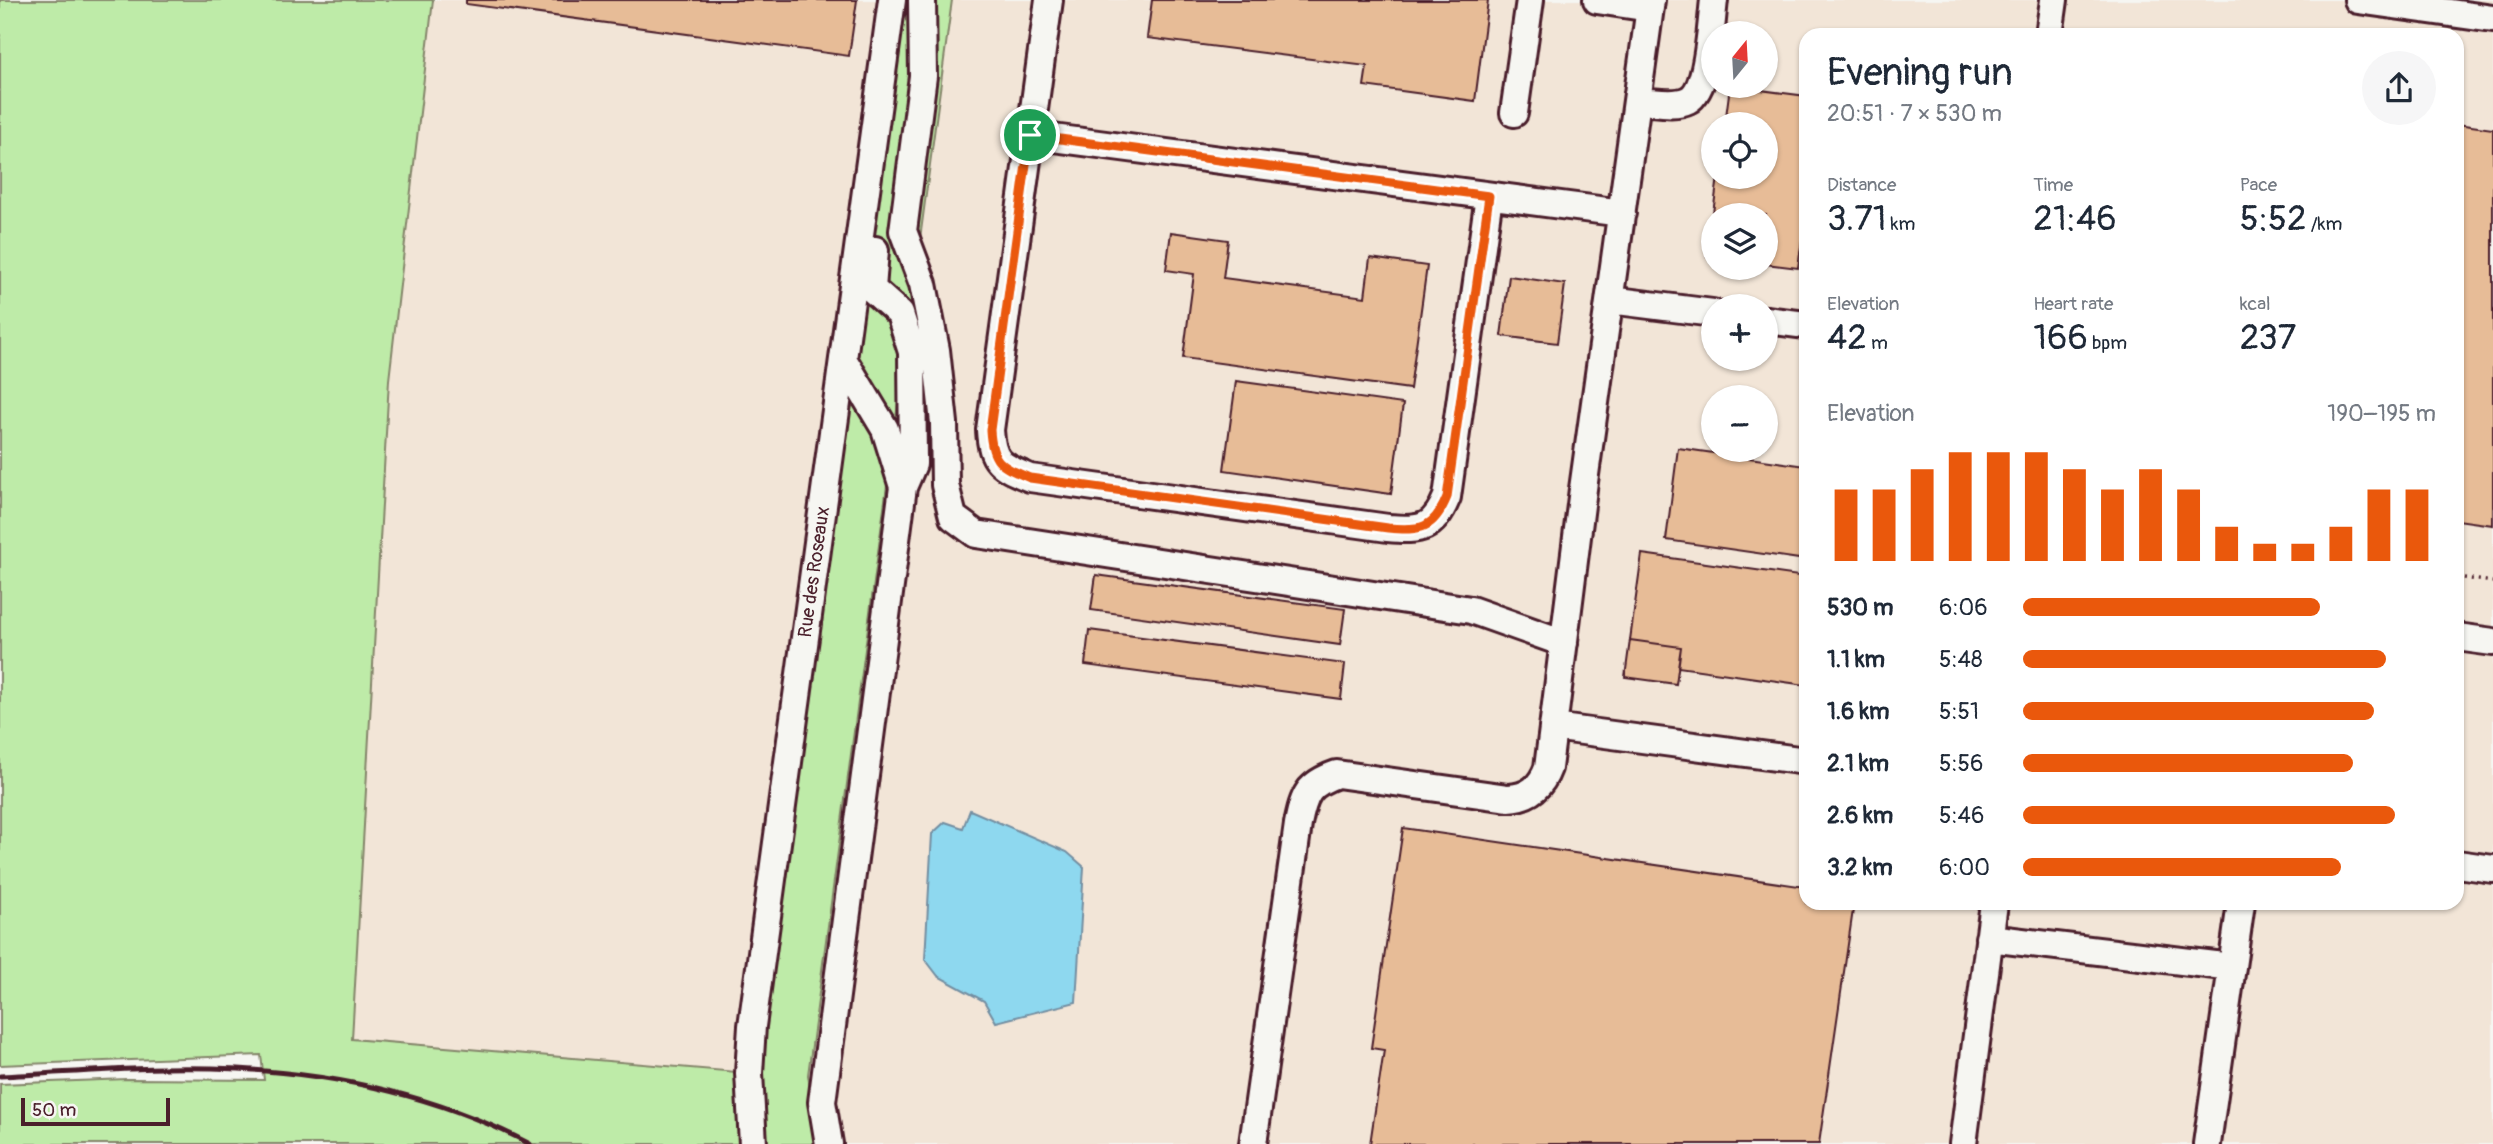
<!DOCTYPE html>
<meta charset="utf-8">
<style>
:root{--surface:#fff;--page:#f6f6f7;--text:#1f2937;--muted:#747a83;--accent:#ea580c}
body{margin:0;font-family:Pangolin,sans-serif;background:var(--page);color:var(--text);height:100vh;display:flex;flex-direction:column;font-size:26px;white-space:nowrap}
*{box-sizing:border-box;margin:0}
p{font-size:23px;color:var(--muted)}
.icon{flex:none;width:38px;height:38px;fill:none;stroke:currentColor;stroke-width:2;stroke-linecap:round;stroke-linejoin:round}
.map{position:relative;flex:1;overflow:hidden}
.side{position:absolute;left:1799px;top:28px;width:665px;height:882px;display:flex;flex-direction:column;background:var(--surface);border-radius:21px;box-shadow:0 2px 5px #0004}
.side>*{flex:none}
.needle{width:46px;rotate:18deg}
.controls{position:absolute;left:1701px;top:21px;display:grid;gap:14px}
.controls a{display:grid;place-items:center;width:77px;height:77px;border-radius:50%;background:var(--surface);box-shadow:0 2px 5px #0004;font-size:35px}
.scale{position:absolute;left:21px;bottom:18px;width:149px;box-sizing:border-box;padding-left:7px;border:4px solid #4a1f2b;border-top:0;font-size:19px;line-height:24px;white-space:nowrap;color:#4a1f2b;-webkit-text-stroke:5px #f6f6f2;paint-order:stroke}
.pin{position:absolute;display:grid;place-items:center;width:60px;height:60px;color:#fff;margin:-30px;border:4px solid #fff;border-radius:50%;box-shadow:0 2px 7px #0007}
.round{display:grid;place-items:center;flex:none;width:74px;height:74px;border-radius:37px;background:var(--page)}
.head{display:flex;align-items:center;justify-content:space-between;height:119px;padding:0 28px}
h1{font-size:38px;font-weight:600;line-height:52px}
.figures{display:grid;grid-template-columns:repeat(3,1fr);gap:10px;height:119px;padding:7px 28px}
.figures div{display:grid;align-content:center}
.figures b{font-size:35px;font-weight:600}
.figures small{font-size:19px;font-weight:400}
.figures p{font-size:19px}
.chart{height:196px;padding:14px 28px}
.chart p{display:flex;justify-content:space-between}
.chart svg{width:100%;height:126px;margin-top:7px;stroke:var(--accent);stroke-width:6}
ul{padding:0 28px;list-style:none;font-size:23px}
li{display:grid;grid-template-columns:112px 84px 1fr;align-items:center;height:52px}
li i{height:18px;border-radius:9px;background:var(--accent)}
.map>svg:first-child{display:block}
</style>
<div class="map">
<svg width="2493" height="1144" viewBox="0 0 2493 1144">
<rect width="100%" height="100%" fill="#f6f6f2"/>
<filter id="ink" filterUnits="userSpaceOnUse"><feTurbulence type="fractalNoise" baseFrequency=".0143" numOctaves="2"/><feDisplacementMap in="SourceGraphic" scale="14" xChannelSelector="R" yChannelSelector="G"/><feConvolveMatrix kernelMatrix="1 2 1 2 8 2 1 2 1" color-interpolation-filters="sRGB"/></filter>
<g filter="url(#ink)">
<path fill="#f2e5d7" fill-rule="evenodd" d="M433 0H2493V1144H439L352 1040 389 380ZM1713 33H1766V86H1713ZM1806 35H2457V903H1806ZM1713 124H1766V177H1713ZM1713 215H1766V268H1713ZM1713 306H1766V359H1713ZM1713 397H1766V450H1713Z"/>
<path fill="#beeba8" stroke="#84856a" stroke-width="2" d="M0 0H433L389 380 352 1039 748 1073 892 0H952L808 1075 818 1144H0V1084L127 1079 264 1080 261 1055 0 1065Z"/>
<path fill="#8ed8ef" stroke="#738ea1" stroke-width="2" d="M970 810 1067 852 1084 867 1076 1002 996 1022 984 1001 938 976 925 959 932 834 945 822 963 828Z"/>
<path fill="#e7bc97" stroke="#4a1f2b" stroke-width="2" d="M466 0H857L849 56 466 4Z
M1152 0H1488L1475 101 1364 86 1367 66 1147 38Z
M1933 27 1973 32 1972 35H1932Z
M1730 86 1806 96V211L1798 268 1766 264V215H1713V256H1707L1718 177H1766V124H1725Z
M2457 124 2493 129V525L2457 520Z
M1171 232 1228 240 1223 278 1365 297 1370 258 1427 266 1410 389 1183 358 1194 274 1166 270Z
M1509 276 1565 284 1557 343 1501 336Z
M1236 381 1403 404 1391 494 1224 470Z
M1678 448 1806 466V560L1666 540Z
M1642 554 1806 577V685L1678 667 1681 647 1630 640Z
M1096 575 1345 609 1340 645 1091 610Z
M1089 630 1345 664 1341 699 1085 665Z
M1630 640 1681 647 1676 684 1625 677Z
M1403 828 1806 887V903H1854L1819 1144H1370L1384 1050 1371 1048Z"/>
<g fill="none" stroke-linecap="round" stroke-linejoin="round">
<defs>
<path id="minor" d="M922 0 923 76 903 231 923 284 936 350 944 423 945 485 953 517 976 534 1471 610 1564 643
M1049 0 990 430C992 463 1001 466 1030 478L1388 528C1421 531 1434 529 1447 497L1489 196
M1597 0 1650 8
M2358 0 2493 19
M2049 35 2054 0
M1638 101C1652 101 1674 107 1688 100 1709 89 1711 23 1714 0
M1514 113 1530 0
M1030 135 1622 213
M875 250 872 289 900 314 912 352 913 464 903 487
M1610 300 1713 313
M1766 320 1806 325
M2457 637 2493 642
M1553 727 1806 761
M2457 864 2493 869
M1989 938 2232 967
M753 1144 749 1073 752 1026 892 0
M829 1144 822 1102 903 487 885 429 843 359
M1253 1144 1298 824C1304 794 1308 784 1337 774L1508 798C1529 797 1541 787 1548 768L1583 489 1651 0
M1963 1144 1994 903
M2207 1144 2241 903"/>
</defs>
<use href="#minor" stroke="#4a1f2b" stroke-width="32"/>
<path stroke="#4a1f2b" stroke-width="3.5" stroke-dasharray="2 5" stroke-linecap="butt" d="M2457 577 2493 582"/>
<use href="#minor" stroke="#f6f6f2" stroke-width="26"/>
<path stroke="#4a1f2b" stroke-width="5" d="M0 1076C70 1073 142 1066 212 1068 322 1071 433 1093 530 1144"/>
</g>
</g>
<g fill="none" stroke-linecap="round" stroke-linejoin="round" filter="url(#ink)">
<defs>
<path id="route" d="M1030 135 1489 196 1447 497C1434 529 1421 531 1388 528L1030 478C1001 466 992 464 990 430Z"/>
</defs>
<use href="#route" stroke="#fff" stroke-width="14"/>
<use href="#route" stroke="#ea580c" stroke-width="9"/>
</g>
<g text-anchor="middle" dominant-baseline="central" stroke-width="6" stroke-linejoin="round" paint-order="stroke">
<g font-size="19" fill="#4a1f2b" stroke="#f6f6f2">
<text transform="translate(814 572) rotate(-82)">Rue des Roseaux</text>
</g>
</g>
</svg>
<div class="controls">
<a><svg class="needle" viewBox="-14 -14 28 28"><path d="M0-13l5 13h-10z" fill="#e53935"/><path d="M0 13l5-13h-10z" fill="#747a83"/></svg></a>
<a><svg class="icon" aria-label="locate" viewBox="0 0 24 24"><circle cx="12" cy="12" r="6"/><path d="M12 2v4M12 18v4M2 12h4M18 12h4"/></svg></a>
<a><svg class="icon" aria-label="layers" viewBox="0 0 24 24"><path d="M12 4l9 5-9 5-9-5zM3 14l9 5 9-5"/></svg></a>
<a>+</a>
<a>−</a>
</div>
<div class="scale">50 m</div>
<div class="pin" style="left:1030px;top:135px;background:#1e9e55"><svg class="icon" aria-label="arrive" viewBox="0 0 24 24"><path d="M6 21V4h12l-3 4 3 4H6"/></svg></div>
<section class="side">
<div class="head"><div><h1>Evening run</h1><p>20:51 · 7 × 530 m</p></div><a class="round"><svg class="icon" aria-label="share" viewBox="0 0 24 24"><path d="M12 15V3M7 8l5-5 5 5M5 13v7h14v-7"/></svg></a></div>
<div class="figures">
<div><p>Distance</p><b>3.71<small> km</small></b></div>
<div><p>Time</p><b>21:46</b></div>
<div><p>Pace</p><b>5:52<small> /km</small></b></div>
</div>
<div class="figures">
<div><p>Elevation</p><b>42<small> m</small></b></div>
<div><p>Heart rate</p><b>166<small> bpm</small></b></div>
<div><p>kcal</p><b>237</b></div>
</div>
<div class="chart"><p><span>Elevation</span>190–195 m</p>
<svg viewBox="0 0 160 44" preserveAspectRatio="none"><path d="M5 44V19M15 44V19M25 44V12M35 44V6M45 44V6M55 44V6M65 44V12M75 44V19M85 44V12M95 44V19M105 44V32M115 44V38M125 44V38M135 44V32M145 44V19M155 44V19"/></svg>
</div>
<ul>
<li><b>530 m</b>6:06<i style="width:72%"></i></li>
<li><b>1.1 km</b>5:48<i style="width:88%"></i></li>
<li><b>1.6 km</b>5:51<i style="width:85%"></i></li>
<li><b>2.1 km</b>5:56<i style="width:80%"></i></li>
<li><b>2.6 km</b>5:46<i style="width:90%"></i></li>
<li><b>3.2 km</b>6:00<i style="width:77%"></i></li>
</ul>
</section>
</div>
